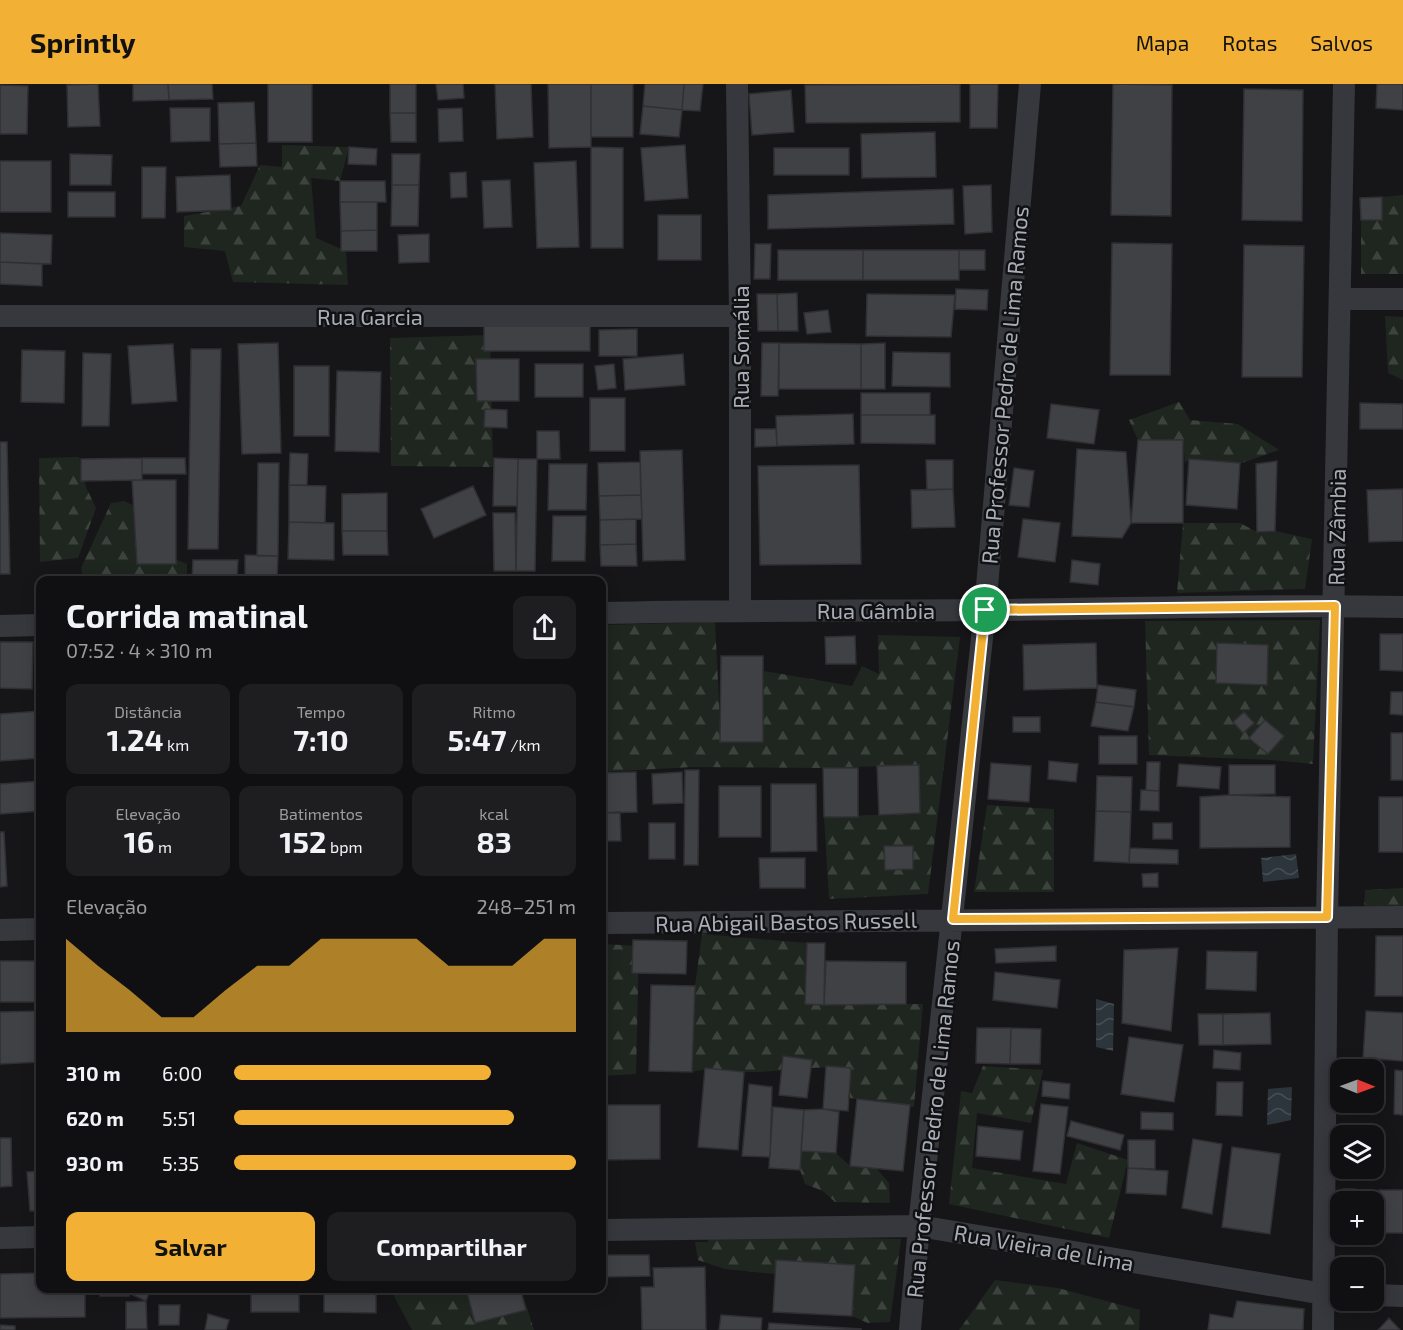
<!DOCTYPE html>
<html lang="pt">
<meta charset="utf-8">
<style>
:root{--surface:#101012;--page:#1e1e20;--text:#f1f3f6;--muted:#9c9d9f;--line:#303032;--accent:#f2b134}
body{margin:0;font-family:"Exo 2",sans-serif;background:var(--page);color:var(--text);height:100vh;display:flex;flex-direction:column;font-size:22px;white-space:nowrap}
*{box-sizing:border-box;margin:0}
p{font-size:20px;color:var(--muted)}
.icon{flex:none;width:33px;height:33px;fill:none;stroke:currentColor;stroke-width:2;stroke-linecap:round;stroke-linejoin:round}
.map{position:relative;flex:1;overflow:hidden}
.side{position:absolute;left:36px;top:492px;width:570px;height:717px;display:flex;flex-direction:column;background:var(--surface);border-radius:12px;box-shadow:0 3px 15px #0003,0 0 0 2px var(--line)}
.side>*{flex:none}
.needle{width:39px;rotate:91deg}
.controls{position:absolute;left:1330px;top:975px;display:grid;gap:12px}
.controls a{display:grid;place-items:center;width:54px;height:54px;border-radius:12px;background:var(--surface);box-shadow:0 3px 15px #0003,0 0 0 2px var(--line);font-size:30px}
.pin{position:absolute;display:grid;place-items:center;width:51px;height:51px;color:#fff;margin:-26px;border:3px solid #fff;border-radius:50%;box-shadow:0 2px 6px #0007}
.round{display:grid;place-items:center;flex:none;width:63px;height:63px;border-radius:12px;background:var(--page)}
.head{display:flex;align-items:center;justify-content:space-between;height:102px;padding:0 30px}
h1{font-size:33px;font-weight:700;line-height:45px}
.figures{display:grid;grid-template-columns:repeat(3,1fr);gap:9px;height:102px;padding:6px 30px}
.figures div{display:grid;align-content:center;border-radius:12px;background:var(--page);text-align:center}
.figures b{font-size:30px;font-weight:700}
.figures small{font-size:16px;font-weight:400}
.figures p{font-size:16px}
.chart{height:168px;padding:12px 30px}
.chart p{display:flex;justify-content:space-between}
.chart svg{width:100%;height:108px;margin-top:6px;fill:var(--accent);opacity:.7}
.primary-button{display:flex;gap:12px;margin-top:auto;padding:12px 30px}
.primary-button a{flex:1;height:69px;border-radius:12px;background:var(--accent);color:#111;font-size:24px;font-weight:700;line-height:69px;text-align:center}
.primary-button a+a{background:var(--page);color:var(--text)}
ul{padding:0 30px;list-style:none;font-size:20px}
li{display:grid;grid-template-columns:96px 72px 1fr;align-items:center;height:45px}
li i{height:15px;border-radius:8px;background:var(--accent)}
header{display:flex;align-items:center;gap:36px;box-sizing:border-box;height:84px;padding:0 30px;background:var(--accent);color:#111}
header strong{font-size:28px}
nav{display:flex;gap:33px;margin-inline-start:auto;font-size:21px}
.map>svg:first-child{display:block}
</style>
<header>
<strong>Sprintly</strong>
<nav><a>Mapa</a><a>Rotas</a><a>Salvos</a></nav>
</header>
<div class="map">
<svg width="1403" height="1246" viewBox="0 0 1403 1246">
<defs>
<pattern id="forest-firs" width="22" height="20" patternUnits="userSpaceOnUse" patternTransform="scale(1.5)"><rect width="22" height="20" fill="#1e261f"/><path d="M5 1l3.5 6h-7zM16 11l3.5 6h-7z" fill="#3c433d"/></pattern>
<pattern id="water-waves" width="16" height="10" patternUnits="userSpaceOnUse" patternTransform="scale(1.5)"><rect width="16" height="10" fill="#2c353c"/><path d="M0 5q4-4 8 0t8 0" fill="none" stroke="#485056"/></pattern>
</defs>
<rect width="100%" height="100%" fill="#161618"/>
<path fill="url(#forest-firs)" d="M282 61 349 63 340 97 311 94 316 154 346 167 348 201 233 198 225 167 184 163V132L241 122 260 81 282 83Z
M1403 111V190H1361V136L1382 135V113Z
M1385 232 1403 233V296L1388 289Z
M490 251 493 383 391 382 390 254Z
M1179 318 1190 336 1238 340 1279 366 1242 379 1256 380 1189 375 1185 379 1183 356H1138L1129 336Z
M79 373 86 403 96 424 78 474 40 478 39 374Z
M124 417 145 427 146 464 187 480V496H84L81 484 111 419Z
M1183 439H1240L1257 448 1275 447 1312 455 1305 505 1177 509Z
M1320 536 1313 680 1271 676 1149 671 1145 537Z
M715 538 721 658H763L764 587 852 602 862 582 879 590 878 551 960 553 928 810 829 815 824 733 920 729 918 681 823 684 692 683 602 688V541Z
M987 721 1054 725V808H974Z
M1403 804V825L1364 827 1365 806Z
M702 850 807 859 806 920H923L914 1023 850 1014V984C814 981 779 989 743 988 725 987 710 983 692 988L695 902Z
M602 860 639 862 636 990 602 992Z
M983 982 1043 986 1031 1039 977 1029 972 1084 1066 1100 1077 1059 1128 1076 1109 1154 949 1120 961 1007 972 1009Z
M801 1067 836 1069 850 1082 876 1084 889 1099 890 1119 835 1118 823 1107 805 1100 800 1086Z
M712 1151 901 1155 890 1238 868 1239 852 1232 855 1181 776 1176 775 1190 725 1185 698 1176 695 1158H707Z
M995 1196 1058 1204 1140 1226 1139 1246H959Z
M393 1205H521L534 1246H412L394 1212Z"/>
<path fill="url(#water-waves)" d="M1296 770 1299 794 1263 798 1261 774Z
M1096 915 1114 920 1113 967 1096 963Z
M1292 1003 1291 1036 1267 1041 1268 1005Z"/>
<path fill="#404145" stroke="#303034" stroke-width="1.5" d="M98 0 100 42 68 43 67 1Z
M133 0H168L169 16 133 17Z
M168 0H212L213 15 169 16Z
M268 0H312V58H268Z
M390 0H416V29H390Z
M436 0H463L464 14 438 16Z
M495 0H531L533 53 497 55Z
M548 0H591V63L549 64Z
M591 0H633V53H591Z
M645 0H684L682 26 643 22Z
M684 0H703L700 27 682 26Z
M960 0V38L806 39 805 1Z
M970 0H998L997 44H970Z
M1113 0 1172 1 1171 132 1111 131Z
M1377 0H1403V26L1376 24Z
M0 1 28 2 27 50H0Z
M1244 5 1303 6 1302 137 1242 136Z
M791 6 794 48 752 51 749 10Z
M254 18 256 59 219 60 218 19Z
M643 22 682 26 679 53 640 50Z
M170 24H210V57L171 58Z
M462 24 463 57 439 58 438 25Z
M390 29H416V58H391Z
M935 48 936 93 862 94 861 50Z
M256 59 257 82 220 83 219 60Z
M685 61 688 114 645 117 641 64Z
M349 63 377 65 376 81 348 80Z
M591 63 623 64V164H591Z
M774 64H849V91H774Z
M70 70 112 71 111 101H70Z
M392 70H420L419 101H392Z
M0 77H51V128H0Z
M576 77 579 163 537 164 534 79Z
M142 83H166L165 134H142Z
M466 88 467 113 451 114 450 89Z
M230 91 231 126 177 128 176 93Z
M510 96 512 143 484 144 482 97Z
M340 97H385L386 118H340Z
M392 101H419L418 142H391Z
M991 101 992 148 965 150 963 102Z
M953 105 954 140 768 145V111Z
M68 108H115V133H68Z
M1382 113V136H1361L1360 114Z
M340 118H377V146L341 147Z
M658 131H701V176H658Z
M377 146V167H341V147Z
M0 149 52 151 51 180 0 178Z
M429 150V178L399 179 398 151Z
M1112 159 1172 160 1170 291H1110Z
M755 160H771L770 195H754Z
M1244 161 1304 162 1302 293H1242Z
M778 166H863V196H778Z
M863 166H959V196H863Z
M959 166H985V186H959Z
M0 178 42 180V202L0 200Z
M956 205 988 206 987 226 955 225Z
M797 209 798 247H778L777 210Z
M757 210H777L778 247H758Z
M867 210 955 211 951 253 866 252Z
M828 226 831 248 807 250 804 229Z
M590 241V267H484V242Z
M637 245V272H599V246Z
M278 259 281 369 242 370 238 260Z
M762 259H779L778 312H761Z
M779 259 861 260V305H779Z
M885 259V305H861V260Z
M173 260 177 317 132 320 128 262Z
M191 265H221L218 465H188Z
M22 266 65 267 64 319 21 318Z
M893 268 950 269V303L892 302Z
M83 269 111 270 109 342H82Z
M683 270 685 301 625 306 623 275Z
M476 275H519V317H477Z
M535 280H583V313H535Z
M614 280 616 304 598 306 595 282Z
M294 282H329V352H294Z
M337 287 381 288 379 368 335 367Z
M861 309H930V331H861Z
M590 314H625V367H590Z
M1360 319 1403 320V345H1360Z
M1051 320 1099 326 1094 360 1047 354Z
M485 325 507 326V344L484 343Z
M853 330 854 360 777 362 776 332Z
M861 331H935V360L861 359Z
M755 345H776L777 362 755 363Z
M537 347H559L560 375H537Z
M1138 356H1183V439H1131Z
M0 358H7L10 490H0Z
M1077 365 1126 368 1131 439 1122 454 1072 452Z
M682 366 685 476 643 477 640 367Z
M290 369 308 370 307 401H289Z
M142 374H185L186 390H142Z
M142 374V396L81 397V375Z
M494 374 518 375 517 422H493Z
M518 375H537L535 487H516Z
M1189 375 1240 379 1237 425 1186 421Z
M926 376H953V405L927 406Z
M1277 377 1275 447 1257 448 1256 380Z
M640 378 641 411 599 412 598 379Z
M258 379H279L278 472H257Z
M549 380H587L586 426H548Z
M859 381 861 480 760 481 758 382Z
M1014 384 1034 387 1029 423 1009 421Z
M132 396H176V480H137Z
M289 401 326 402 325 439 289 438Z
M473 402 486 431 434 454 421 425Z
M953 405 955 443 912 444 911 406Z
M1403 405V457L1369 458 1367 406Z
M387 409V447H342V410Z
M641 411 642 435 600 436 599 412Z
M493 429H515L516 487H494Z
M553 432H586L585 477H552Z
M636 435V460L600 461V436Z
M1023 435 1060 439 1055 478 1018 473Z
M289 438 334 439V476L288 475Z
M342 447H387L388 471H343Z
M636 460 637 482H601L600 461Z
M245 471 278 472 277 496H245Z
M193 476H238L237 496H192Z
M1072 476 1100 480 1098 501 1070 498Z
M1380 550H1403V587L1380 586Z
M855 552 856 580H826L825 553Z
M0 558H33L32 605 0 604Z
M1096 559 1097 604 1024 606 1023 561Z
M1217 559 1268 561 1267 601 1216 599Z
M721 572H763V658H720Z
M1098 601 1136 606 1134 623 1096 618Z
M1391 608H1403V631L1390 630Z
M1096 618 1134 623 1128 647 1091 642Z
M40 627V674L0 677V630Z
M1244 628 1254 639 1243 649 1233 638Z
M1013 633H1040V648H1013Z
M1265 636 1284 652 1268 670 1249 654Z
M1391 649H1403V696H1391Z
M1099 652H1137V680H1099Z
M1049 677 1078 680 1076 698 1048 695Z
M1147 678H1160L1159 707 1146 706Z
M991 679 1031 682 1029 718 988 715Z
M1179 680 1221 683 1219 705 1177 702Z
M919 681 920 729 879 731 877 682Z
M1229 681H1275V710L1229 711Z
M823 684H858V733H824Z
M685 686H699L698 781H684Z
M636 688 637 728 602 729V689Z
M682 688 683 719 653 720 652 690Z
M1097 692 1132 693 1131 728 1096 727Z
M40 697V727L0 730V700Z
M771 700H816L817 767 771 768Z
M719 702H761V753H719Z
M1141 706 1159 707V727L1140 726Z
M1229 711 1290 713V763L1200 764V713Z
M1379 713H1403V768H1379Z
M1096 727 1131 728 1129 779 1094 777Z
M620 728 621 757H602V729Z
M649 739H675V775H649Z
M1153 739H1172V755H1153Z
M0 748H4L7 802 0 803Z
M884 762H913V785L885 786Z
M1130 764 1178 766V780L1129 779Z
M759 774H805V804H760Z
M1158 789V803H1143L1142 790Z
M1376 852H1403V912H1375Z
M633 856 687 857 686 890 632 889Z
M807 859H825L824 921 805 920Z
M1056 862V877L996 879 995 865Z
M1178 864 1171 947 1122 939 1124 866Z
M1207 867 1257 868 1256 907 1206 905Z
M0 877H40V918H0Z
M826 877 906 878V920L824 921Z
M995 888 1060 896 1057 924 993 916Z
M651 901 695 902 692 988 649 987Z
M40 927V978L0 980V928Z
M1366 927 1403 929V977L1363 974Z
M1270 929 1271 960 1223 961V930Z
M1198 930H1223V961H1199Z
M977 944H1011L1010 980 976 979Z
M1011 944 1041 945 1040 980H1010Z
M1129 953 1183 961 1174 1018 1121 1010Z
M1214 966 1241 969 1240 986 1213 984Z
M783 972 812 976 807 1014 779 1011Z
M826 982 851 984 848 1027 823 1025Z
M705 984 744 988 738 1066 698 1063Z
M1395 986 1403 987V1031L1394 1030Z
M1043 997 1070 1000 1069 1015 1042 1012Z
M1217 998H1243L1242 1032 1216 1031Z
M749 1000 772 1003 770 1073 742 1072Z
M857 1015 910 1021 903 1087 850 1082Z
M1041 1020 1068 1023 1060 1090 1033 1087Z
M602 1021H660V1075L602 1076Z
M773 1023 804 1026 800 1086 769 1084Z
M823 1025 839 1028 836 1069 801 1067 804 1026Z
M1141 1028 1173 1029V1046L1141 1045Z
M1071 1037 1124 1051 1120 1066 1067 1052Z
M978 1042 1023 1047 1020 1076 976 1072Z
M0 1054H11L12 1102 0 1103Z
M1193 1055 1222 1060 1212 1130 1182 1124Z
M1128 1056H1155V1085L1128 1084Z
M1232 1063 1280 1070 1270 1150 1222 1143Z
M1128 1084 1168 1087 1166 1111 1126 1109Z
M40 1087V1127H30L27 1088Z
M1343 1105H1355V1118H1343Z
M1379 1106H1403V1149H1379Z
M602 1171H649L650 1192 603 1193Z
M776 1176 855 1181 852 1232 773 1228Z
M705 1183 706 1246H642L641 1203H654L653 1184Z
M40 1189V1204H85V1233L0 1234V1190Z
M100 1204H129V1212H100Z
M133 1204H151L146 1217 131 1210Z
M251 1204H299V1228H251Z
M324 1204H376V1229L324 1228Z
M482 1204H520L526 1226 475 1239 467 1208Z
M146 1217 147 1245H126V1218Z
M1237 1217 1304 1225 1303 1246H1208L1210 1230 1233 1234Z
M159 1221H180L179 1241H159Z
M208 1230 229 1236 226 1246H205Z
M721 1231 762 1234 761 1246H719Z
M1389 1234 1400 1246H1378L1380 1244Z
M769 1239 861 1245V1246H768Z
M0 1241 15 1242V1246H0Z"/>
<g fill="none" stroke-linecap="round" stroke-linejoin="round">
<path stroke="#37383d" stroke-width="22" d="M737 0 740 232V525
M1341 215H1403
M0 232H740
M602 529C730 526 858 527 986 526 1125 525 1264 520 1403 523
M0 542 40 541
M602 839 1403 833
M0 846 40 845
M602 1146 919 1142 1324 1210H1341
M0 1154 40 1153
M1374 1211 1403 1212
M910 1246 919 1142 985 526 1030 0
M1323 1246 1327 833 1344 0"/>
</g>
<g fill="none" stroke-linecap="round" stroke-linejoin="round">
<defs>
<path id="route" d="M1335 522 1327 833 953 835 985 526Z"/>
</defs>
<use href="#route" stroke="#fff" stroke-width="12"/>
<use href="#route" stroke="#f2b134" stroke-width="8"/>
</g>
<g text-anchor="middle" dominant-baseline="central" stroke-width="5" stroke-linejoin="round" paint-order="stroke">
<g font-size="22" fill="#a8adb8" stroke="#111113">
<text x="370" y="232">Rua Garcia</text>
<text transform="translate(740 263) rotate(-90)">Rua Somália</text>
<text transform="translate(1004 301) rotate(-85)">Rua Professor Pedro de Lima Ramos</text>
<text transform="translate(1336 443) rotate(-89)">Rua Zâmbia</text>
<text x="876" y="526">Rua Gâmbia</text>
<text transform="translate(786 837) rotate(-1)">Rua Abigail Bastos Russell</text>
<text transform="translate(932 1035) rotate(-84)">Rua Professor Pedro de Lima Ramos</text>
<text transform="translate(1044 1163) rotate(10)">Rua Vieira de Lima</text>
</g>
</g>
</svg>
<div class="controls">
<a><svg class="needle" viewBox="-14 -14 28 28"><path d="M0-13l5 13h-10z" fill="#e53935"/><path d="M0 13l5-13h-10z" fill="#9c9d9f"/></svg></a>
<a><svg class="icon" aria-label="layers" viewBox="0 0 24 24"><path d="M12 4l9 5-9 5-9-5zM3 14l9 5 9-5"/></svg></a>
<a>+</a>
<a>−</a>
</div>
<div class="pin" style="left:985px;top:526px;background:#1e9e55"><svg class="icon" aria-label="arrive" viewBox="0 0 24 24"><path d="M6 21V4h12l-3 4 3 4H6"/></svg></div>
<section class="side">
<div class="head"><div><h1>Corrida matinal</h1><p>07:52 · 4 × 310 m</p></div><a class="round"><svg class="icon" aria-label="share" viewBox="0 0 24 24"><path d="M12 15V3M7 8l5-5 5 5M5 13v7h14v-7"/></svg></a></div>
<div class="figures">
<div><p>Distância</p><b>1.24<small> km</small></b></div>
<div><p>Tempo</p><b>7:10</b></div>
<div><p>Ritmo</p><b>5:47<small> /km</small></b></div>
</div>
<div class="figures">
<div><p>Elevação</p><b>16<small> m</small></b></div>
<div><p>Batimentos</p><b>152<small> bpm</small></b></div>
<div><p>kcal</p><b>83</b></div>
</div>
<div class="chart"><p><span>Elevação</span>248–251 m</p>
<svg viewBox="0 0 160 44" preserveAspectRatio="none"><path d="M0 44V6L10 17L20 27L30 38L40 38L50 27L60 17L70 17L80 6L90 6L100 6L110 6L120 17L130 17L140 17L150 6L160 6V44z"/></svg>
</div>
<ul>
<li><b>310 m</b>6:00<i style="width:75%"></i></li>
<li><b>620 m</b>5:51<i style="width:82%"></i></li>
<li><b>930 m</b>5:35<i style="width:100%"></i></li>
</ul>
<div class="primary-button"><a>Salvar</a><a>Compartilhar</a></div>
</section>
</div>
